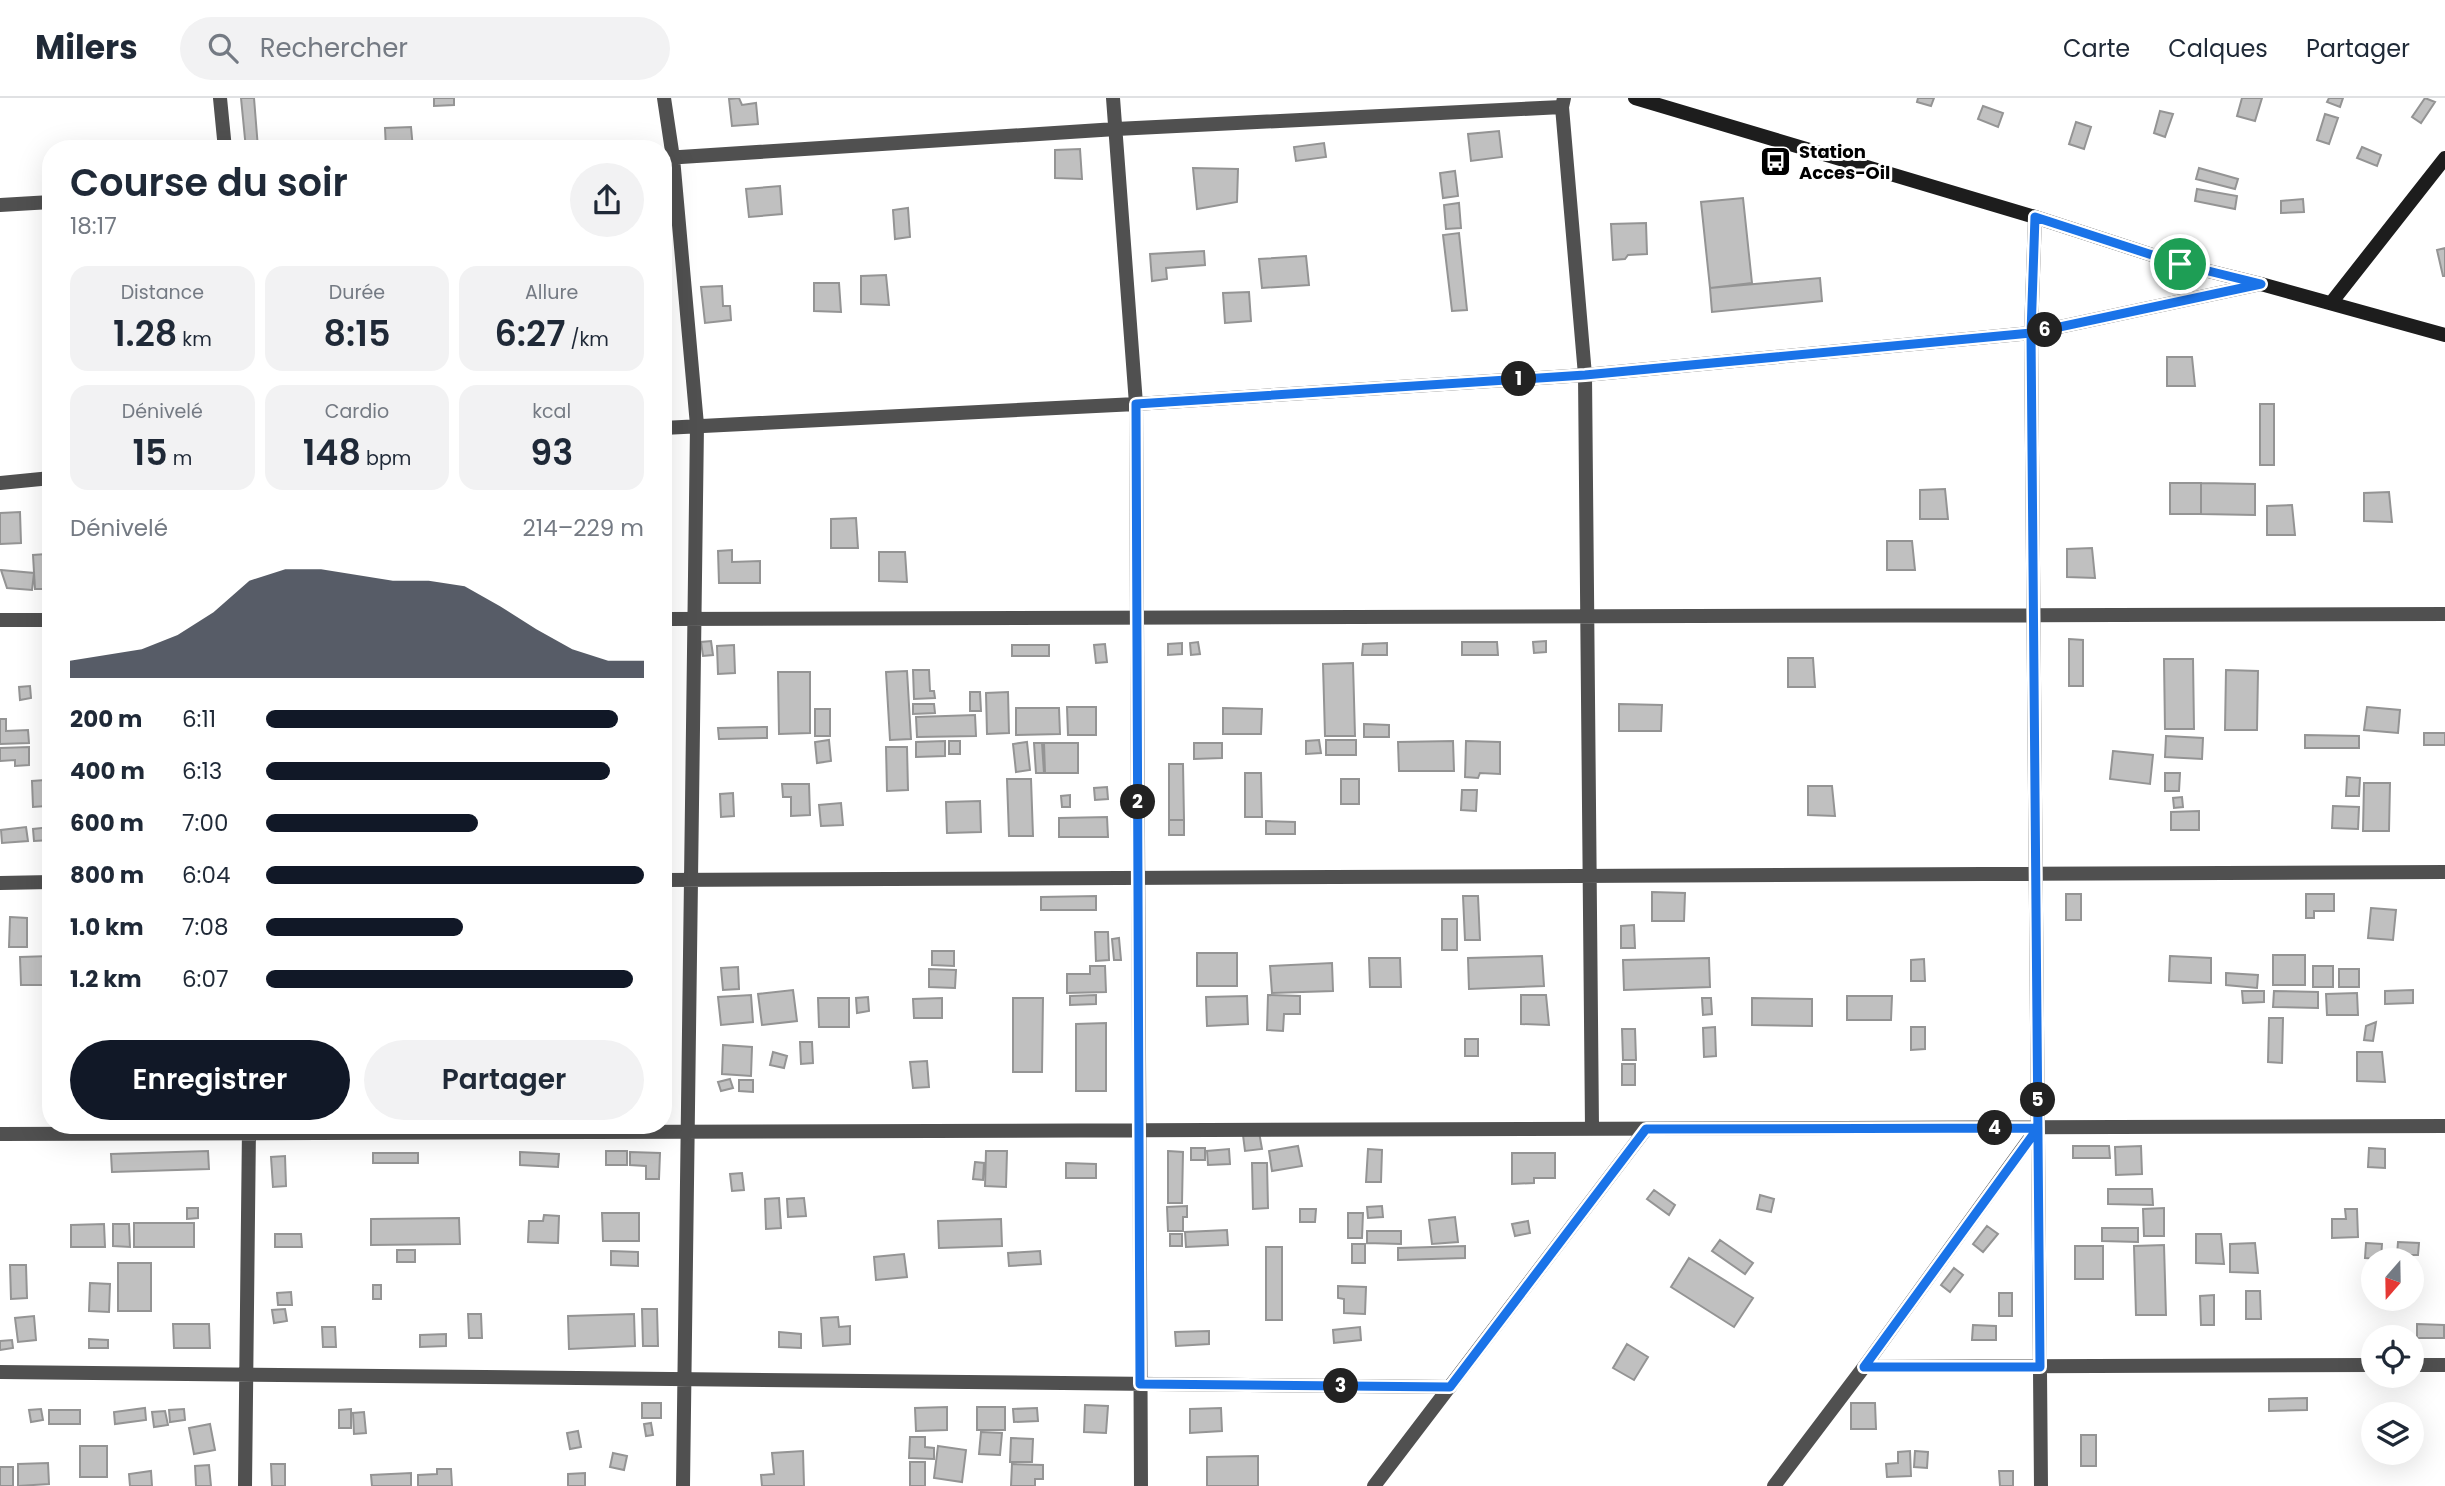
<!DOCTYPE html>
<html lang="fr">
<meta charset="utf-8">
<style>
:root{--surface:#fff;--page:#f2f2f3;--text:#1f2937;--muted:#747a83;--line:#e0e1e3;--accent:#111827}
body{margin:0;font-family:Poppins,sans-serif;background:var(--page);color:var(--text);height:100vh;display:flex;flex-direction:column;font-size:26px;white-space:nowrap}
*{box-sizing:border-box;margin:0}
p{font-size:23px;color:var(--muted)}
.icon{flex:none;width:38px;height:38px;fill:none;stroke:currentColor;stroke-width:2;stroke-linecap:round;stroke-linejoin:round}
.map{position:relative;flex:1;overflow:hidden}
.side{position:absolute;left:42px;top:42px;width:630px;height:994px;display:flex;flex-direction:column;background:var(--surface);border-radius:28px;box-shadow:0 7px 28px #0002}
.side>*{flex:none}
.needle{width:46px;rotate:200deg}
.tools{position:absolute;left:2361px;top:1150px;display:grid;gap:14px}
.tools a{display:grid;place-items:center;width:63px;height:63px;border-radius:50%;background:var(--surface);box-shadow:0 7px 28px #0002;font-size:35px}
.pin{position:absolute;display:grid;place-items:center;width:60px;height:60px;color:#fff;margin:-30px;border:4px solid #fff;border-radius:50%;box-shadow:0 2px 7px #0007}
.km{position:absolute;width:35px;height:35px;margin:-18px;border-radius:50%;background:#222;color:#fff;font-size:19px;line-height:35px;text-align:center}
.round{display:grid;place-items:center;flex:none;width:74px;height:74px;border-radius:37px;background:var(--page)}
.summary{display:flex;align-items:center;justify-content:space-between;height:119px;padding:0 28px}
h1{font-size:38px;font-weight:600;line-height:52px}
.metrics{display:grid;grid-template-columns:repeat(3,1fr);gap:10px;height:119px;padding:7px 28px}
.metrics div{display:grid;align-content:center;border-radius:18px;background:var(--page);text-align:center}
.metrics b{font-size:35px;font-weight:600}
.metrics small{font-size:19px;font-weight:400}
.metrics p{font-size:19px}
.chart{height:196px;padding:14px 28px}
.chart p{display:flex;justify-content:space-between}
.chart svg{width:100%;height:126px;margin-top:7px;fill:var(--accent);opacity:.7}
.primary-button{display:flex;gap:14px;margin-top:auto;padding:14px 28px}
.primary-button a{flex:1;height:80px;border-radius:42px;background:var(--accent);color:#fff;font-size:28px;font-weight:600;line-height:80px;text-align:center}
.primary-button a+a{background:var(--page);color:var(--text)}
ul{padding:0 28px;list-style:none;font-size:23px}
li{display:grid;grid-template-columns:112px 84px 1fr;align-items:center;height:52px}
li i{height:18px;border-radius:9px;background:var(--accent)}
header{display:flex;align-items:center;gap:42px;box-sizing:border-box;height:98px;padding:0 35px;background:var(--surface);border-bottom:2px solid var(--line)}
header strong{font-size:33px}
nav{display:flex;gap:38px;margin-inline-start:auto;font-size:24px}
.search{width:490px;height:63px;background:var(--page);display:flex;align-items:center;gap:18px;box-sizing:border-box;padding:0 24px;border-radius:38px;color:var(--muted);font-size:26px}
.map>svg:first-child{display:block}
</style>
<header>
<strong>Milers</strong>
<div class="search"><svg class="icon" aria-label="search" viewBox="0 0 24 24"><circle cx="10" cy="10" r="6"/><path d="M15 15l6 6"/></svg>Rechercher</div>
<nav><a>Carte</a><a>Calques</a><a>Partager</a></nav>
</header>
<div class="map">
<svg width="2445" height="1388" viewBox="0 0 2445 1388">
<rect width="100%" height="100%" fill="#fff"/>
<path fill="#c0c0c0" stroke="#949494" stroke-width="2" d="M241 0H254L258 50 246 51Z
M434 0H454V7L434 8Z
M739 0 742 7 756 5 758 26 732 28 729 1Z
M1918 0H1934L1931 8 1917 4Z
M2242 0H2262L2255 23 2237 18Z
M2329 0H2343L2340 9 2327 4Z
M2425 0 2435 4 2421 25 2412 19Z
M1983 8 2003 15 1998 29 1978 21Z
M2160 13 2173 16 2165 39 2154 35Z
M2325 16 2338 20 2329 46 2317 42Z
M2076 24 2091 29 2084 51 2069 46Z
M411 29 413 51H386L385 30Z
M1499 33 1502 59 1471 63 1468 36Z
M1324 45 1326 59 1296 63 1294 49Z
M2362 49 2381 57 2377 68 2357 60Z
M1080 51 1082 81 1055 80V52Z
M1193 70 1238 71 1237 104 1197 111Z
M2199 70 2238 81 2235 91 2196 81Z
M1455 73 1458 98 1443 100 1440 75Z
M780 88 782 116 749 119 746 91Z
M2197 91 2237 98 2235 111 2195 103Z
M1743 100 1752 185 1710 190 1701 104Z
M2303 101 2304 114 2281 115V103Z
M1459 105 1461 130 1446 131 1444 107Z
M908 110 910 139 895 141 893 112Z
M1646 125 1647 156 1628 157 1625 161 1613 162 1611 126Z
M1459 135 1467 212 1452 213 1443 137Z
M2445 150V178H2443L2437 152Z
M1204 153 1205 167 1166 170 1167 181 1152 183 1150 156Z
M1306 158 1309 187 1262 190 1259 161Z
M886 177 889 207 861 206V178Z
M1820 180 1822 203 1712 214 1710 190Z
M814 185H839L841 214 814 213Z
M722 188 723 208H730L731 222 705 225 701 189Z
M1249 194 1251 223 1225 225 1223 195Z
M2167 259H2192L2195 288H2167Z
M2260 306H2274V367H2260Z
M2170 385H2201V416H2170Z
M2201 385 2255 386V417L2201 416Z
M1945 391 1948 421H1920V392Z
M2389 394 2392 424 2364 423V395Z
M2292 407 2295 437H2267V408Z
M20 414 21 445 0 446V415Z
M856 420 858 450H831V421Z
M1887 443H1912L1915 472H1887Z
M2092 450 2095 480 2067 479V451Z
M732 452V464L760 463V485H719L718 453Z
M879 454H905L907 484 879 483Z
M46 456 47 473H51V491H35L33 457Z
M1 472 34 475 32 492 7 490Z
M2069 541 2083 542V588H2069Z
M711 543 713 557 703 558 701 544Z
M1546 543V554L1534 555 1533 544Z
M1198 544 1200 556 1191 557 1190 545Z
M1462 544H1497L1498 557H1462Z
M1182 545V556L1168 557V546Z
M1387 545V557H1362L1363 546Z
M1105 546 1107 564 1096 565 1094 547Z
M734 547 735 575 718 576 717 548Z
M1012 547H1049V558H1012Z
M1788 560H1813L1815 589H1788Z
M2164 561H2193L2194 631H2165Z
M1353 565 1355 638H1325L1323 566Z
M913 572H929L930 593H934L935 600 914 601Z
M2226 572 2258 573 2257 632H2225Z
M907 573 911 641 890 642 886 574Z
M778 574H810V635L779 636Z
M30 588 31 600 20 602 19 589Z
M970 594H980L981 613H970Z
M1008 594 1009 635 987 636 986 595Z
M913 606H934L935 615 913 616Z
M1619 606 1662 607 1661 633H1619Z
M1067 609H1096V637H1068Z
M2367 609 2400 612 2398 635 2364 632Z
M1016 610H1059L1060 636 1016 637Z
M1223 610 1262 611 1261 636H1223Z
M815 611H830V638H815Z
M975 617 976 638 917 639 916 619Z
M0 621H6V633L28 632 29 645 0 646Z
M1364 626 1389 627V639H1364Z
M767 629V640L719 641 718 630Z
M2424 635H2445V647H2424Z
M2305 637 2359 638V650H2305Z
M2166 638 2203 640 2202 661 2165 659Z
M829 642 831 663 817 665 815 644Z
M1319 642 1321 655 1306 656V643Z
M1326 642H1356V657H1326Z
M945 643V658L916 659V644Z
M949 643H960V656H949Z
M1453 643 1454 673H1399L1398 644Z
M1466 643 1500 644V676L1480 675 1478 680 1465 679Z
M1027 644 1030 672 1016 674 1013 646Z
M1034 645H1042L1044 675H1036Z
M1044 645H1078V675H1045Z
M1194 645H1222V660L1194 661Z
M29 649V667L15 668V662L0 663V650Z
M886 649H907L908 692 887 693Z
M2113 653 2153 657 2150 686 2110 681Z
M1169 666H1183L1184 722H1169Z
M1245 675H1261L1262 719H1245Z
M2165 675H2180L2179 693H2165Z
M2347 679 2360 680 2359 698H2346Z
M1007 681H1031L1033 738H1009Z
M1341 681H1359V706H1341Z
M45 682 46 708 33 709 32 683Z
M2364 685H2390L2389 733H2363Z
M782 686H809L810 717 791 718V699H783Z
M1808 688H1832L1835 718 1808 717Z
M1107 689 1108 701 1095 702 1094 690Z
M1462 692H1477L1476 713 1461 712Z
M733 695 734 718 721 719 720 696Z
M1070 697V709H1062L1061 698Z
M2182 699 2183 709 2174 710 2173 700Z
M980 703 981 734 947 735 946 704Z
M841 705 843 727 821 728 819 707Z
M2333 708 2359 709 2358 731 2332 730Z
M2199 713V732H2171V714Z
M1107 719 1108 739H1059V720Z
M1169 722H1184V737H1169Z
M1266 723 1295 724V736H1266Z
M26 729 28 743 2 745 1 732Z
M51 729V742L34 743 33 731Z
M1652 794 1685 795 1684 823H1652Z
M2066 796H2081V822H2066Z
M2306 796H2334V813H2314V820H2306Z
M1096 798V812H1041V799Z
M1463 798H1478L1480 842H1465Z
M45 801H51V831H45Z
M2371 810 2396 812 2393 842 2368 840Z
M10 819 27 820V849H9Z
M1442 821H1457V852H1442Z
M1634 827 1635 850H1621V828Z
M1095 834H1108L1109 862 1096 863Z
M1119 840 1121 862H1114L1112 841Z
M932 853H954V868L932 867Z
M1197 855H1237V888H1197Z
M2273 857H2305V887H2273Z
M51 858V887H21L20 859Z
M1542 858 1544 888 1469 891 1468 860Z
M2170 858 2211 860V885L2169 883Z
M1369 860H1400L1401 889H1370Z
M1709 860 1710 889 1624 892 1623 862Z
M1924 861 1925 883H1911V862Z
M1332 865 1333 893 1272 895 1270 868Z
M1090 868H1105L1106 894 1067 895V876H1090Z
M2313 868H2333V889H2313Z
M738 869 739 891 723 892 721 870Z
M929 871 956 872 955 890 929 889Z
M2339 871H2359V889H2339Z
M2226 875 2258 877 2257 890 2226 887Z
M793 892 797 923 762 927 758 896Z
M2413 892V905L2385 906V893Z
M2242 893H2264V904L2243 905Z
M2274 893 2318 894V910L2273 909Z
M2357 895 2358 917H2327L2326 896Z
M751 897 753 924 721 927 718 899Z
M1096 897V906L1070 907V898Z
M1268 897 1300 898V916H1284L1283 933 1267 932Z
M1521 897H1546L1549 927 1521 926Z
M1247 898 1248 926 1207 928 1206 899Z
M1847 898H1892L1891 922H1847Z
M868 899 869 913 857 915 856 900Z
M818 900H849V929H819Z
M942 900V920H914L913 901Z
M1013 900H1043L1042 974H1013Z
M1702 900H1711L1712 916 1703 917Z
M1752 900 1812 901V928L1752 927Z
M2269 920H2283L2282 965 2268 964Z
M2376 924 2373 943 2364 942 2366 928Z
M1106 925V993H1076V926Z
M1715 929 1716 958 1704 959 1703 930Z
M1911 929H1925V951L1911 952Z
M1622 931H1635L1636 962H1623Z
M1465 941H1478V958H1465Z
M800 944H812L813 965 801 966Z
M723 947 752 949 751 978 722 976Z
M773 954 787 958 784 970 770 967Z
M2357 954H2382L2385 984 2357 983Z
M927 963 929 989 913 990 910 964Z
M1622 966H1635V987H1622Z
M730 981 733 990 721 993 718 984Z
M739 982H753V994L739 993Z
M1259 1034 1262 1051 1245 1053 1243 1037Z
M1298 1048 1302 1068 1272 1073 1269 1053Z
M2073 1048H2109L2110 1060H2073Z
M2141 1048 2142 1076 2116 1077 2115 1049Z
M1191 1050H1205V1062H1191Z
M2369 1050 2385 1051V1070L2368 1069Z
M1229 1051 1230 1066 1208 1067 1207 1053Z
M1368 1051 1382 1052 1381 1084H1366Z
M208 1053 209 1071 112 1074 111 1056Z
M606 1053H627V1067H606Z
M986 1053H1007L1006 1089 985 1088Z
M1168 1053 1183 1054 1182 1105H1168Z
M520 1054 559 1056 558 1069 520 1067Z
M630 1054 660 1055 659 1081H646V1068L630 1067Z
M373 1055H418V1065H373Z
M1512 1055H1555V1080H1534V1085L1512 1086Z
M285 1058 286 1088 273 1089 271 1059Z
M975 1064 984 1065 983 1082 973 1081Z
M1066 1065 1096 1066V1080H1066Z
M1252 1065H1267L1268 1110 1253 1111Z
M742 1075 744 1092 732 1093 730 1076Z
M2108 1091H2152L2153 1107 2108 1106Z
M1654 1092 1675 1107 1669 1117 1647 1101Z
M1760 1097 1774 1101 1771 1114 1757 1111Z
M779 1100 781 1130 766 1131 765 1101Z
M804 1100 806 1118 788 1119 787 1101Z
M1187 1108V1119H1183V1133H1168L1167 1109Z
M1382 1108 1383 1119 1368 1120 1367 1109Z
M187 1110H198V1120L187 1121Z
M2164 1110V1138H2144L2143 1111Z
M1300 1111H1316L1315 1124H1300Z
M2345 1111H2357L2358 1139 2332 1140V1121H2346Z
M602 1115H639V1143H603Z
M1348 1115H1363L1362 1140H1348Z
M544 1117 559 1118 558 1145 528 1144 529 1123H543Z
M1455 1119 1458 1144 1432 1146 1429 1122Z
M459 1120 460 1146 371 1147V1121Z
M1001 1121 1002 1148 939 1150 938 1123Z
M1528 1123 1530 1135 1515 1138 1512 1126Z
M134 1125H194V1149H134Z
M104 1126 105 1149H71V1127Z
M113 1126H129L130 1149 113 1148Z
M1987 1128 1998 1136 1983 1154 1973 1146Z
M2102 1130H2138V1144L2102 1143Z
M1227 1132 1228 1147 1186 1149 1185 1134Z
M1367 1133H1401V1146L1367 1145Z
M275 1136H301L302 1149H275Z
M1170 1136H1182V1148H1170Z
M2196 1136H2221L2224 1166 2196 1165Z
M1720 1142 1753 1165 1745 1176 1712 1153Z
M2398 1144 2419 1145 2418 1157H2397Z
M2255 1145 2258 1175 2230 1174V1146Z
M2366 1145 2382 1146 2381 1161 2365 1160Z
M1352 1146H1365V1165H1352Z
M2164 1147 2166 1217H2136L2134 1148Z
M1465 1148V1160L1398 1162V1150Z
M2075 1148H2103V1181H2075Z
M1266 1149H1282V1222H1266Z
M397 1152H415V1164H397Z
M611 1153 638 1154V1168L611 1167Z
M1040 1153 1041 1166 1009 1168 1008 1155Z
M904 1156 907 1179 876 1182 874 1159Z
M1689 1160 1753 1200 1734 1229 1671 1189Z
M118 1165H151V1213H118Z
M10 1167H26L27 1200 11 1201Z
M1954 1170 1963 1177 1950 1194 1941 1187Z
M90 1185 110 1186 109 1214 89 1213Z
M373 1187H381V1201H373Z
M1338 1188 1366 1189 1365 1216 1344 1215V1201L1338 1200Z
M2246 1193H2260L2261 1221H2246Z
M291 1194 292 1207H278L277 1195Z
M1999 1195H2012V1218H1999Z
M2214 1197V1227H2201L2200 1198Z
M285 1211 287 1223 274 1225 272 1212Z
M642 1211H657L658 1248H643Z
M468 1216H481L482 1240H469Z
M634 1216 635 1248 569 1251 568 1218Z
M34 1218 36 1242 18 1244 15 1220Z
M838 1219 839 1229 850 1228V1246L823 1248 821 1220Z
M173 1226H209L210 1250H174Z
M2417 1226 2444 1227V1240H2417Z
M1973 1227 1996 1228V1242H1972Z
M322 1229H335L336 1249H323Z
M1360 1229 1361 1242 1334 1245 1333 1232Z
M1209 1233V1246L1176 1248 1175 1234Z
M779 1234 801 1236V1250L779 1249Z
M446 1236V1248L420 1249V1237Z
M89 1241 108 1242V1250H89Z
M12 1242 13 1250 0 1252V1243Z
M1627 1246 1648 1259 1634 1282 1613 1270Z
M2307 1300V1312L2269 1313V1301Z
M642 1305H661V1320H642Z
M1851 1305H1875L1876 1331H1851Z
M1085 1307 1108 1308 1106 1335 1084 1334Z
M947 1309V1332L916 1333 915 1310Z
M977 1309H1005V1332H977Z
M145 1310 146 1322 115 1326 114 1314Z
M1037 1310 1038 1323 1014 1324 1013 1311Z
M1221 1310 1222 1333 1190 1335V1311Z
M41 1311 43 1322 31 1324 29 1312Z
M184 1311 185 1322 170 1324 169 1312Z
M351 1311V1330H339V1312Z
M49 1312H80V1326H49Z
M165 1313 168 1327 154 1329 152 1314Z
M364 1314 366 1335 354 1336 353 1315Z
M651 1325 653 1337 646 1338 644 1326Z
M210 1326 215 1352 194 1356 189 1330Z
M578 1333 581 1349 570 1351 567 1335Z
M981 1334 1002 1335 1000 1357 979 1356Z
M2081 1337H2096V1368H2081Z
M910 1339H925V1349L934 1350V1361L909 1360Z
M1011 1340 1033 1341 1032 1364H1010Z
M80 1348H107V1379H80Z
M938 1348 966 1352 962 1384 934 1380Z
M803 1353 804 1388H762L761 1377 774 1376 772 1355Z
M1910 1353 1911 1378 1887 1379 1886 1366 1898 1365V1354Z
M1915 1353 1928 1354 1927 1370 1914 1369Z
M613 1355 627 1358 624 1372 610 1369Z
M1258 1358V1388H1207V1359Z
M910 1364H925V1388H910Z
M48 1365 49 1386 18 1388V1366Z
M271 1366H285V1388H272Z
M1012 1366 1043 1367V1381H1035V1388H1011Z
M209 1367 211 1388H196L195 1368Z
M0 1369H13V1388H0Z
M437 1371H451L452 1388H418V1377L437 1376Z
M151 1373 152 1388H130L129 1376Z
M1999 1373H2013V1388H2000Z
M411 1375V1388H372L371 1377Z
M585 1375V1388H568V1376Z"/>
<g fill="none" stroke-linecap="round" stroke-linejoin="round">
<path stroke="#505050" stroke-width="14" d="M220 0 225 51
M664 0 673 60 697 327 683 1388
M1113 0 1136 306 1141 1388
M1564 0 1562 9 1585 277 1592 1030
M665 60 1116 31 1562 9
M0 107 51 104
M2035 119 2031 235 2041 1388
M663 330 1136 306 1585 277 2031 235 2261 186
M0 385 51 380
M663 521 2445 516
M0 522H51
M663 782 2445 774
M0 785 51 784
M0 1036 2445 1028
M2412 1267H2445
M1864 1269 2373 1267
M0 1274 1450 1289
M245 1388 249 1029
M1374 1388 1646 1031
M1774 1388 1864 1269 2038 1029"/>
<path stroke="#1d1d1d" stroke-width="14" d="M1635 0 2035 119 2180 166 2261 186 2445 237
M2331 205 2445 60"/>
</g>
<g fill="none" stroke-linecap="round" stroke-linejoin="round">
<defs>
<path id="route" d="M2180 166 2035 119 2031 235 1585 277 1136 306 1140 1286 1450 1289 1646 1031 2038 1030 1864 1269H2040L2031 235 2261 186 2180 166"/>
</defs>
<use href="#route" stroke="#fff" stroke-width="14"/>
<use href="#route" stroke="#1a73e8" stroke-width="9"/>
</g>
<defs>
<symbol id="bus-square" viewBox="-11 -11 22 22"><rect x="-9" y="-9" width="18" height="18" rx="4" fill="#000" stroke="#fff"/><path d="M-5-6H5V4H4V6H2V4H-2V6H-4V4H-5ZM-3.5-4V0h7V-4ZM-3.5 1.2v1.5H-2V1.2ZM2 1.2v1.5H3.5V1.2Z" fill="#fff"/></symbol>
</defs>
<g fill-rule="evenodd">
<use href="#bus-square" x="1758" y="46" width="35" height="35"/>
</g>
<g text-anchor="middle" dominant-baseline="central" stroke-width="6" stroke-linejoin="round" paint-order="stroke">
<g font-size="18" font-weight="bold" fill="#000" stroke="#fff" text-anchor="start">
<text x="1799" y="53">Station<tspan x="1799" dy="21">Acces-Oil</tspan></text>
</g>
</g>
</svg>
<div class="tools">
<a><svg class="needle" viewBox="-14 -14 28 28"><path d="M0-13l5 13h-10z" fill="#e53935"/><path d="M0 13l5-13h-10z" fill="#747a83"/></svg></a>
<a><svg class="icon" aria-label="locate" viewBox="0 0 24 24"><circle cx="12" cy="12" r="6"/><path d="M12 2v4M12 18v4M2 12h4M18 12h4"/></svg></a>
<a><svg class="icon" aria-label="layers" viewBox="0 0 24 24"><path d="M12 4l9 5-9 5-9-5zM3 14l9 5 9-5"/></svg></a>
</div>
<div class="pin" style="left:2180px;top:166px;background:#1e9e55"><svg class="icon" aria-label="arrive" viewBox="0 0 24 24"><path d="M6 21V4h12l-3 4 3 4H6"/></svg></div>
<b class="km" style="left:1519px;top:281px">1</b>
<b class="km" style="left:1138px;top:704px">2</b>
<b class="km" style="left:1341px;top:1288px">3</b>
<b class="km" style="left:1995px;top:1030px">4</b>
<b class="km" style="left:2038px;top:1002px">5</b>
<b class="km" style="left:2045px;top:232px">6</b>
<section class="side">
<div class="summary"><div><h1>Course du soir</h1><p>18:17</p></div><a class="round"><svg class="icon" aria-label="share" viewBox="0 0 24 24"><path d="M12 15V3M7 8l5-5 5 5M5 13v7h14v-7"/></svg></a></div>
<div class="metrics">
<div><p>Distance</p><b>1.28<small> km</small></b></div>
<div><p>Durée</p><b>8:15</b></div>
<div><p>Allure</p><b>6:27<small> /km</small></b></div>
</div>
<div class="metrics">
<div><p>Dénivelé</p><b>15<small> m</small></b></div>
<div><p>Cardio</p><b>148<small> bpm</small></b></div>
<div><p>kcal</p><b>93</b></div>
</div>
<div class="chart"><p><span>Dénivelé</span>214–229 m</p>
<svg viewBox="0 0 160 44" preserveAspectRatio="none"><path d="M0 44V38L10 36L20 34L30 29L40 21L50 10L60 6L70 6L80 8L90 10L100 10L110 12L120 19L130 27L140 34L150 38L160 38V44z"/></svg>
</div>
<ul>
<li><b>200 m</b>6:11<i style="width:93%"></i></li>
<li><b>400 m</b>6:13<i style="width:91%"></i></li>
<li><b>600 m</b>7:00<i style="width:56%"></i></li>
<li><b>800 m</b>6:04<i style="width:100%"></i></li>
<li><b>1.0 km</b>7:08<i style="width:52%"></i></li>
<li><b>1.2 km</b>6:07<i style="width:97%"></i></li>
</ul>
<div class="primary-button"><a>Enregistrer</a><a>Partager</a></div>
</section>
</div>
